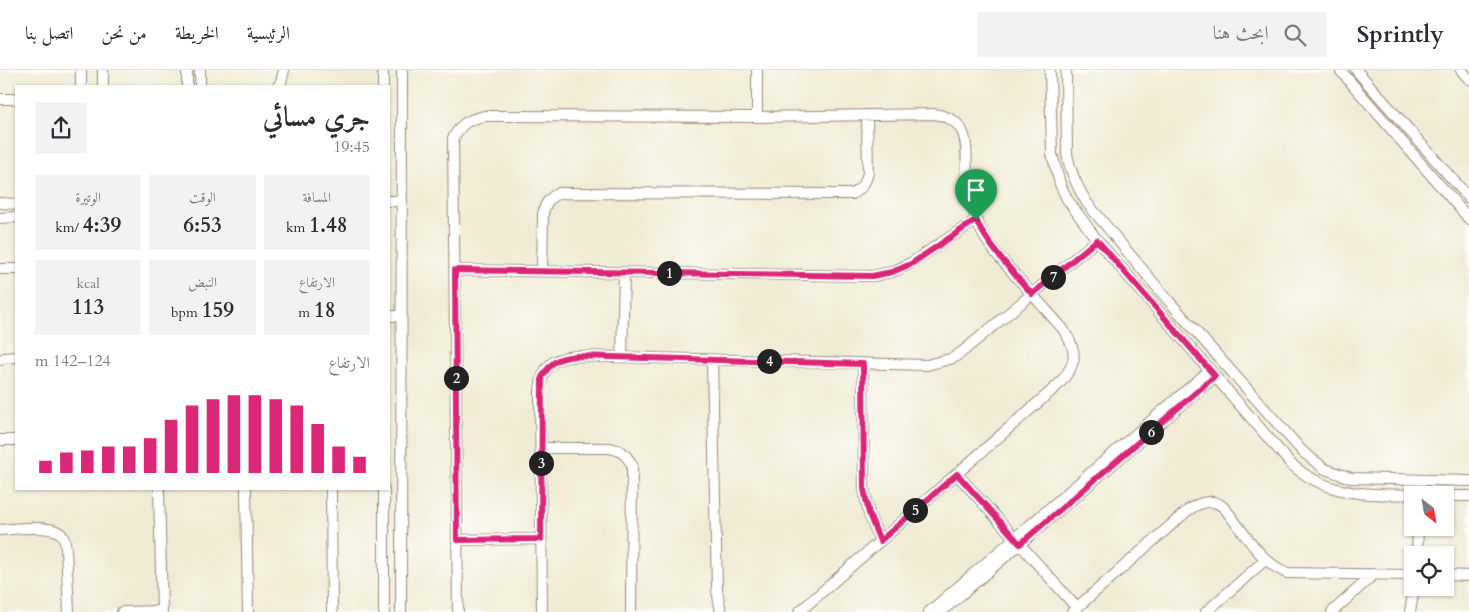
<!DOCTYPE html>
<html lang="ar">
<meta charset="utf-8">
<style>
:root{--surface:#fff;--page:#f2f2f3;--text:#2b2b33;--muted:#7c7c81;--line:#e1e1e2;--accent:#db2777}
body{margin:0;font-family:Cardo,Amiri,serif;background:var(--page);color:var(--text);direction:rtl;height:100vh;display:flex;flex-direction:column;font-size:19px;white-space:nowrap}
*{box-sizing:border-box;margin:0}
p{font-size:16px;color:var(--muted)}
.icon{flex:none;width:28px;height:28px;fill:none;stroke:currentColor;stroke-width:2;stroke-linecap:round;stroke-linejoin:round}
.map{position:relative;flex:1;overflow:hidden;direction:ltr}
.drawer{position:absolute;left:15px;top:15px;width:375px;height:405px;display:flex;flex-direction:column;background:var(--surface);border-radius:0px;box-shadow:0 1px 4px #0004;direction:rtl}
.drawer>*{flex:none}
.needle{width:32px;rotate:149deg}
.controls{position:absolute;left:1404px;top:416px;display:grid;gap:10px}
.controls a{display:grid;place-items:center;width:50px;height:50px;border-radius:0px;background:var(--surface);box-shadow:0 1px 4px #0004;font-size:25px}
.pin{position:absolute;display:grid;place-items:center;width:42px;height:42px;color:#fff;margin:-51px -21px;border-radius:50% 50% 50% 0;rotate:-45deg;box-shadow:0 0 5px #0007}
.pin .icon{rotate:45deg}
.km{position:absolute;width:25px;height:25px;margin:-12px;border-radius:50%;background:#222;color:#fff;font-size:14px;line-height:25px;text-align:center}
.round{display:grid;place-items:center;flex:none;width:52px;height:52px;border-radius:0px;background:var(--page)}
.head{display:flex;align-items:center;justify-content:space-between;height:85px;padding:0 20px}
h1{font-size:28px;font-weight:600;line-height:38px}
.figures{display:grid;grid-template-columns:repeat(3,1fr);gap:8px;height:85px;padding:5px 20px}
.figures div{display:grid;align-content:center;border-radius:0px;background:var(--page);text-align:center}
.figures b{font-size:21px;font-weight:600}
.figures small{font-size:14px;font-weight:400}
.figures p{font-size:14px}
.chart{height:140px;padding:10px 20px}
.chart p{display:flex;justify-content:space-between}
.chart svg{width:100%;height:90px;margin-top:5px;stroke:var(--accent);stroke-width:6}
header{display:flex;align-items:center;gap:30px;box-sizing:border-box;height:70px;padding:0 25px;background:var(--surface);border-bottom:1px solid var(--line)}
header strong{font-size:24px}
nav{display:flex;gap:28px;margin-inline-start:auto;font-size:18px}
.search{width:350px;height:45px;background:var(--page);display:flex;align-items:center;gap:12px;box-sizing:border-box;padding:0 18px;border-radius:0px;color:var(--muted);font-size:19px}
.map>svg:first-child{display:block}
</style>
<header>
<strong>Sprintly</strong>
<div class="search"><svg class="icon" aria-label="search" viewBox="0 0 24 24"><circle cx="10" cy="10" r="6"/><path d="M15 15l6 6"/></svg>ابحث هنا</div>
<nav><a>الرئيسية</a><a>الخريطة</a><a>من نحن</a><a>اتصل بنا</a></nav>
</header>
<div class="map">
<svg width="1469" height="542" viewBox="0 0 1469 542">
<rect width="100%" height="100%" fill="#fdfcf7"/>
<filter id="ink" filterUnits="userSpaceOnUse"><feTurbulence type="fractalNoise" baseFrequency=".02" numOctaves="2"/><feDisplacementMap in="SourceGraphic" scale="10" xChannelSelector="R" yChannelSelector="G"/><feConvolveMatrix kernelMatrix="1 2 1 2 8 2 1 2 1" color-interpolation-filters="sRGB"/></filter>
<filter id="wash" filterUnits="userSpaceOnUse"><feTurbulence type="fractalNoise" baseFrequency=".0096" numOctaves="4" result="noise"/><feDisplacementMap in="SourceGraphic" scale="20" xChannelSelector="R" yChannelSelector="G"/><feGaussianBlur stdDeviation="1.12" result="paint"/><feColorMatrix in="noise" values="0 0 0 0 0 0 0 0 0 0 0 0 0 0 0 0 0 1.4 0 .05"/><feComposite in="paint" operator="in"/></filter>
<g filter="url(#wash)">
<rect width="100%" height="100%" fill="#efebd4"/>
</g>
<g filter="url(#ink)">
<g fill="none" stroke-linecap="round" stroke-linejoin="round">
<defs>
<path id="minor" d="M81 0V16
M103 0V16
M187 0V16
M200 0V16
M757 0V47
M1050 0 1052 84 1060 114 1067 129 1097 170 1291 394C1334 431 1375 423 1428 425
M1066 0 1067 84C1070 102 1077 117 1087 133L1167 229 1303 382 1325 399 1351 408 1469 411
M1340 0 1469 149
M1356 0 1469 128
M1461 0 1469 9
M278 16 281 12 284 0
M383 16V0
M0 29H16
M389 131H401
M0 133 16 134
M0 148 16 147
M0 199H16
M455 200 872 206 892 202 911 193 976 150
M542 201 543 144C545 133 549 128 559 123L852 124C862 118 865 114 868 103L867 45
M389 246H402
M622 287 624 203
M0 290 4 288 16 287
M712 290 717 520 721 542
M863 294 864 419 869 444 880 471
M0 370H16
M541 378H609C621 380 626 384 632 395L631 542
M957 404 1077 538
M159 419 162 542
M246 419 248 542
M331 419 332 542
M384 419V542
M1445 426H1469
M0 460C14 459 51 454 61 464 65 468 65 473 66 479L69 542
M457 470 541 469
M1417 485 1418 458
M1445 505 1469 506
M122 542 162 541
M401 542 402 0
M458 542 453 68C462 53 467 50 484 46L757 47 933 44C983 50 959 97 970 131 974 143 978 155 984 166 992 180 1004 192 1015 205 1031 223 1047 241 1063 259 1079 283 1077 294 1058 315L799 542
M542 542 540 321C542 297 551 288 576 286L927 295 953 288 962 282 1097 170
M929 542 1210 300
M941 542 1215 306
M1072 542 1187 441C1197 434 1211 427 1222 436 1227 440 1231 447 1235 452 1250 471 1263 493 1287 503L1412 505
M1206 542 1265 490
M1332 542 1374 504
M1410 542 1414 518"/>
</defs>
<use href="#minor" stroke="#958a79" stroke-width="12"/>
<use href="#minor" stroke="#fff" stroke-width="10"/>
</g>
</g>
<g fill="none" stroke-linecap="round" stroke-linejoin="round" filter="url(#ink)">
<defs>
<path id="route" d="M976 150C990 178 1011 200 1032 224L1097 170 1215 306 1020 474 957 404 880 471 869 444 864 419 863 294 576 286C557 288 552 291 542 307L541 469 457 470 455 200 872 206 892 202 911 194Z"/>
</defs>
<use href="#route" stroke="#fff" stroke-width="10"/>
<use href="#route" stroke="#db2777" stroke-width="6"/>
</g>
</svg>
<div class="controls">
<a><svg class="needle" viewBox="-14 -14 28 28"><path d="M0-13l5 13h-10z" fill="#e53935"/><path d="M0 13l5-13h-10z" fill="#7c7c81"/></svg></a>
<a><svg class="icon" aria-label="locate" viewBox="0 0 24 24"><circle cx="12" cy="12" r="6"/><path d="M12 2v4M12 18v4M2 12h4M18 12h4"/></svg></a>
</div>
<div class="pin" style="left:976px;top:150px;background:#1e9e55"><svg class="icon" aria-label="arrive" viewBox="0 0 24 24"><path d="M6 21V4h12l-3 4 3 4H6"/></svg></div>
<b class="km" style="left:669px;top:203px">1</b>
<b class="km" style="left:456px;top:308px">2</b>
<b class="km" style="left:541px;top:393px">3</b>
<b class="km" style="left:769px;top:291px">4</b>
<b class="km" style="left:915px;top:440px">5</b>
<b class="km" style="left:1151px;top:362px">6</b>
<b class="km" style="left:1053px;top:207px">7</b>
<section class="drawer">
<div class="head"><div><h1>جري مسائي</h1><p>19:45</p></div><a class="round"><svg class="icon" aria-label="share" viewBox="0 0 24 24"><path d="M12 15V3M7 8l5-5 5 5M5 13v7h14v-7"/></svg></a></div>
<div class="figures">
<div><p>المسافة</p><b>1.48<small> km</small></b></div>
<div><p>الوقت</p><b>6:53</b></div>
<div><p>الوتيرة</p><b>4:39<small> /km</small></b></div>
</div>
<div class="figures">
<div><p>الارتفاع</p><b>18<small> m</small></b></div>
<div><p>النبض</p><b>159<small> bpm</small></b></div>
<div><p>kcal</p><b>113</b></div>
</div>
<div class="chart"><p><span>الارتفاع</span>124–142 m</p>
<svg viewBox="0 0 160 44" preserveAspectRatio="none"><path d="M5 44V38M15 44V34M25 44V33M35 44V31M45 44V31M55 44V27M65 44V18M75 44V11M85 44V8M95 44V6M105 44V6M115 44V8M125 44V11M135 44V20M145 44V31M155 44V36"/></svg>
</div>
</section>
</div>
